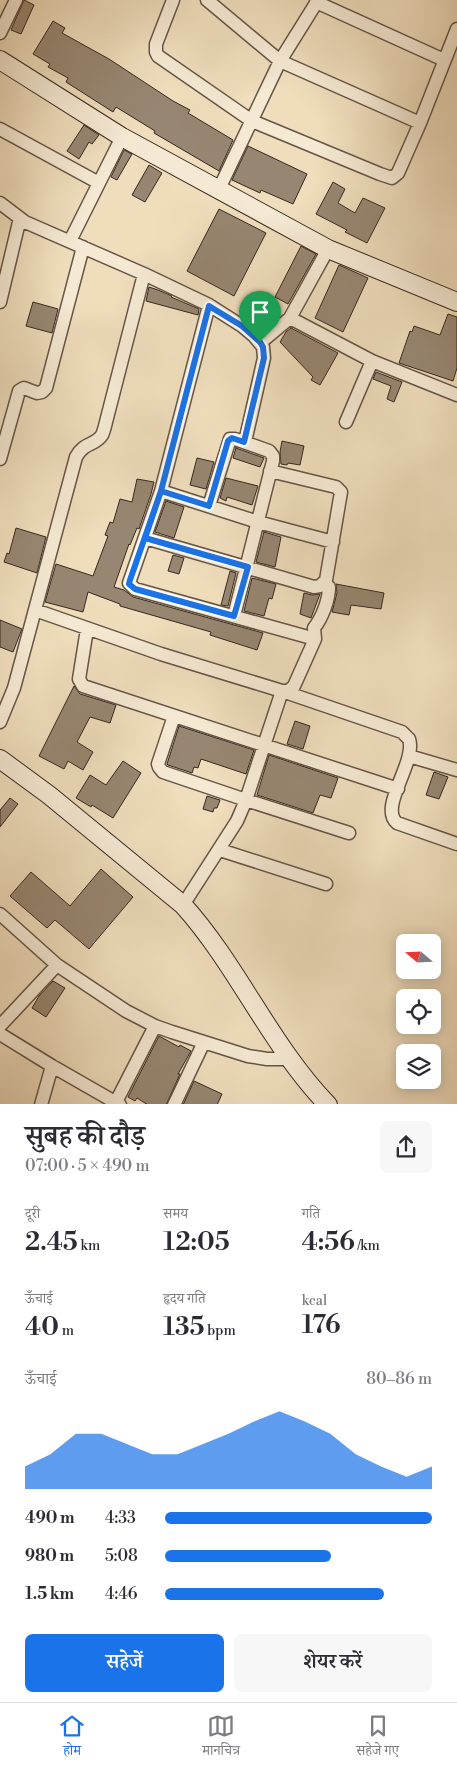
<!DOCTYPE html>
<html lang="hi">
<meta charset="utf-8">
<style>
:root{--surface:#fff;--page:#f7f7f7;--text:#2b2b33;--muted:#7c7c81;--line:#e1e1e2;--accent:#1a73e8}
body{margin:0;font-family:"Libre Bodoni","Noto Serif Devanagari",serif;background:var(--page);color:var(--text);height:100vh;display:flex;flex-direction:column;font-size:19px;white-space:nowrap}
*{box-sizing:border-box;margin:0}
p{font-size:16px;color:var(--muted)}
.icon{flex:none;width:28px;height:28px;fill:none;stroke:currentColor;stroke-width:2;stroke-linecap:round;stroke-linejoin:round}
.map{position:relative;height:1104px;overflow:hidden}
.sheet{display:flex;flex-direction:column;background:var(--surface);flex:1}
.sheet>*{flex:none}
.needle{width:32px;rotate:289deg}
.controls{position:absolute;left:396px;top:934px;display:grid;gap:10px}
.controls a{display:grid;place-items:center;width:45px;height:45px;border-radius:8px;background:var(--surface);box-shadow:0 2px 12px #0003;font-size:25px}
.pin{position:absolute;display:grid;place-items:center;width:42px;height:42px;color:#fff;margin:-51px -21px;border-radius:50% 50% 50% 0;rotate:-45deg;box-shadow:0 0 5px #0007}
.pin .icon{rotate:45deg}
.round{display:grid;place-items:center;flex:none;width:52px;height:52px;border-radius:8px;background:var(--page)}
.headline{display:flex;align-items:center;justify-content:space-between;height:85px;padding:0 25px}
h1{font-size:28px;font-weight:600;line-height:38px}
.metrics{display:grid;grid-template-columns:repeat(3,1fr);gap:8px;height:85px;padding:5px 25px}
.metrics div{display:grid;align-content:center}
.metrics b{font-size:25px;font-weight:600}
.metrics small{font-size:14px;font-weight:400}
.metrics p{font-size:14px}
.chart{height:140px;padding:10px 25px}
.chart p{display:flex;justify-content:space-between}
.chart svg{width:100%;height:90px;margin-top:5px;fill:var(--accent);opacity:.7}
.action{display:flex;gap:10px;margin-top:auto;padding:10px 25px}
.action a{flex:1;height:58px;border-radius:8px;background:var(--accent);color:#fff;font-size:20px;font-weight:600;line-height:58px;text-align:center}
.action a+a{background:var(--page);color:var(--text)}
ul{padding:0 25px;list-style:none;font-size:16px}
li{display:grid;grid-template-columns:80px 60px 1fr;align-items:center;height:38px}
li i{height:12px;border-radius:6px;background:var(--accent)}
.menu{display:flex;justify-content:space-around;align-items:center;height:70px;border-top:1px solid var(--line);background:var(--surface);font-size:14px;color:var(--muted)}
.menu a{display:grid;justify-items:center;gap:2px}
.menu .active{color:var(--accent)}
.map>svg:first-child{display:block}
</style>
<div class="map">
<svg width="457" height="1105" viewBox="0 0 457 1105">
<rect width="100%" height="100%" fill="#efddbc"/>
<filter id="stains"><feTurbulence type="fractalNoise" baseFrequency=".004" numOctaves="4"/><feColorMatrix values="0 0 0 0 .2 0 0 0 0 .09 0 0 0 0 .02 0 0 0 .5 -.17"/></filter>
<radialGradient id="worn" r=".72"><stop offset=".6" stop-color="#630" stop-opacity="0"/><stop offset="1" stop-color="#630" stop-opacity=".3"/></radialGradient>
<path fill="#978671" stroke="#37281f" d="M24 0 34 5 21 34 11 30Z
M53 21 65 28 62 33 109 59 173 101 190 110 188 113 233 140 219 171 154 133 155 131 116 107 113 112 66 82 68 78 48 67 50 64 33 54Z
M84 125 99 135 92 144 89 142 79 159 67 151Z
M248 146 307 174 293 204 261 190 260 193 232 180Z
M124 150 132 154 117 180 111 177Z
M149 165 162 173 145 202 132 195Z
M333 182 345 189 338 203 355 213 363 198 385 208 367 243 345 232 347 230 316 214Z
M219 209 266 233 234 296 187 271Z
M301 246 316 254 288 304 275 297Z
M339 265 368 278 343 332 315 318Z
M149 287 158 290 172 296 171 297 199 309 198 315 146 301Z
M33 302 58 309 52 333 26 326Z
M448 314 457 317V368L453 381 399 363 410 331 412 332 414 326 440 335Z
M291 328 338 353 320 385 311 380 313 377 280 342 286 332Z
M376 372 402 382 394 402 387 399 391 386 373 379Z
M282 441 304 446 300 465 288 463 287 465 281 464 280 452Z
M236 448 264 458 260 467 233 458Z
M197 458 214 462 206 489 190 485Z
M226 478 258 486 252 505 227 497 226 501 220 498Z
M137 479 154 482 151 494 139 529 137 528 130 545 129 544 114 587 124 590 133 597 263 633 257 650 210 635 211 632 120 606V604L88 592 83 612 45 602 56 564 93 576 108 536 105 535 110 522 113 523 120 499 132 502Z
M166 501 184 507 174 538 155 532Z
M16 528 46 537 37 573 4 562 7 553 9 554Z
M264 532 281 537 275 567 256 562Z
M173 555 184 558 179 574 168 571Z
M230 571 236 573 228 606 221 605Z
M252 578 276 584 272 599 269 598 264 616 244 611Z
M336 584 384 593 381 609 351 605 349 615 332 612 337 593Z
M304 593 312 595 320 594 311 618 300 614Z
M0 620 22 629 13 652 0 647Z
M74 686 80 694 116 705 110 723 90 717 77 742 93 752 83 770 68 761 64 769 39 756Z
M295 721 310 726 303 749 287 744Z
M179 726 254 750 246 774 201 759 198 768 194 767 192 773 168 765 167 764Z
M269 755 338 778 331 798 320 795 313 813 257 795Z
M123 761 141 773 113 818 92 805 91 807 76 798 90 775 106 785Z
M434 772 448 777 439 799 426 795Z
M207 796 220 800 217 808H214L213 812 203 809Z
M10 798 18 804 0 827V810Z
M101 869 133 897 89 949 55 920 47 928 10 896 31 872 70 906Z
M53 981 65 988 46 1017 32 1008 39 996Z
M159 1036 179 1047 180 1045 191 1051 178 1074H180L166 1105H148L137 1098 135 1101 128 1097Z
M194 1081 222 1094 217 1105H183Z"/>
<g fill="none" stroke-linecap="round" stroke-linejoin="round">
<defs>
<path id="street" d="M173 0 156 44V52L158 56 252 121 380 174 392 178 398 173 420 123 457 29
M207 0 280 61 420 123
M316 2 444 60
M0 33 16 0
M0 129 99 183
M219 189 280 61 318 0
M0 203 25 222 144 274 209 305 242 326 254 336 263 347 264 358 245 442
M70 241 122 137
M0 302 20 218
M209 305 161 491 129 583 135 589 315 639
M290 318 372 361 457 395
M260 343 290 318 328 249
M346 422 372 361
M0 459 19 391 24 388 37 393 42 392 46 388 83 247
M161 491 258 522 333 542
M209 506 230 439H235L269 451 273 456V461L234 616
M145 538 314 587 320 586 326 580 341 492 336 487 270 471
M35 610 161 654 282 691 402 732 409 739C417 762 378 807 397 823L457 844
M87 629 79 679 83 686 398 789
M174 716 158 764 159 767 163 772 246 800 349 833
M0 722 14 688 76 457C85 441 95 446 102 435 104 431 105 426 106 422L144 274
M409 756 457 770
M220 850 326 884
M183 905 237 821 246 800 282 691H288L294 686 315 639 314 628C322 618 329 600 329 587
M0 914 57 965 126 1011 155 1026 172 1032 248 1056 267 1059H290
M0 1026 57 965
M0 1034 52 1066 120 1105
M116 1102 155 1026
M41 1105 52 1066
M174 1105 204 1042"/>
<path id="secondary" d="M0 60 122 137 328 249 457 302
M0 759 49 795 183 905C238 966 270 1045 328 1105"/>
</defs>
<use href="#street" stroke="#655546" stroke-width="15"/>
<use href="#secondary" stroke="#37281f" stroke-width="20"/>
<use href="#street" stroke="#f5e9d3" stroke-width="12"/>
<use href="#secondary" stroke="#f5e9d3" stroke-width="18"/>
</g>
<g fill="none" stroke-linecap="round" stroke-linejoin="round">
<defs>
<path id="route" d="M260 342 263 347 264 358 244 442 232 438 228 441 209 506 161 491 145 538 248 567 234 616 135 589 129 584 130 580 161 491 209 306 242 326 260 342"/>
</defs>
<use href="#route" stroke="#fff" stroke-width="10"/>
<use href="#route" stroke="#1a73e8" stroke-width="6"/>
</g>
<rect width="100%" height="100%" filter="url(#stains)"/>
<rect width="100%" height="100%" fill="url(#worn)"/>
</svg>
<div class="controls">
<a><svg class="needle" viewBox="-14 -14 28 28"><path d="M0-13l5 13h-10z" fill="#e53935"/><path d="M0 13l5-13h-10z" fill="#7c7c81"/></svg></a>
<a><svg class="icon" aria-label="locate" viewBox="0 0 24 24"><circle cx="12" cy="12" r="6"/><path d="M12 2v4M12 18v4M2 12h4M18 12h4"/></svg></a>
<a><svg class="icon" aria-label="layers" viewBox="0 0 24 24"><path d="M12 4l9 5-9 5-9-5zM3 14l9 5 9-5"/></svg></a>
</div>
<div class="pin" style="left:260px;top:342px;background:#1e9e55"><svg class="icon" aria-label="arrive" viewBox="0 0 24 24"><path d="M6 21V4h12l-3 4 3 4H6"/></svg></div>
</div>
<section class="sheet">
<div class="headline"><div><h1>सुबह की दौड़</h1><p>07:00 · 5 × 490 m</p></div><a class="round"><svg class="icon" aria-label="share" viewBox="0 0 24 24"><path d="M12 15V3M7 8l5-5 5 5M5 13v7h14v-7"/></svg></a></div>
<div class="metrics">
<div><p>दूरी</p><b>2.45<small> km</small></b></div>
<div><p>समय</p><b>12:05</b></div>
<div><p>गति</p><b>4:56<small> /km</small></b></div>
</div>
<div class="metrics">
<div><p>ऊँचाई</p><b>40<small> m</small></b></div>
<div><p>हृदय गति</p><b>135<small> bpm</small></b></div>
<div><p>kcal</p><b>176</b></div>
</div>
<div class="chart"><p><span>ऊँचाई</span>80–86 m</p>
<svg viewBox="0 0 160 44" preserveAspectRatio="none"><path d="M0 44V33L10 27L20 17L30 17L40 22L50 27L60 27L70 22L80 17L90 11L100 6L110 11L120 17L130 27L140 33L150 38L160 33V44z"/></svg>
</div>
<ul>
<li><b>490 m</b>4:33<i style="width:100%"></i></li>
<li><b>980 m</b>5:08<i style="width:62%"></i></li>
<li><b>1.5 km</b>4:46<i style="width:82%"></i></li>
</ul>
<div class="action"><a>सहेजें</a><a>शेयर करें</a></div>
</section>
<nav class="menu">
<a class="active"><svg class="icon" aria-label="home" viewBox="0 0 24 24"><path d="M3 11l9-7 9 7M6 9v11h12V9"/></svg>होम</a>
<a><svg class="icon" aria-label="map" viewBox="0 0 24 24"><path d="M3 6l6-2 6 2 6-2v14l-6 2-6-2-6 2zM9 4v14M15 6v14"/></svg>मानचित्र</a>
<a><svg class="icon" aria-label="saved" viewBox="0 0 24 24"><path d="M7 4h10v16l-5-4-5 4z"/></svg>सहेजे गए</a>
</nav>
